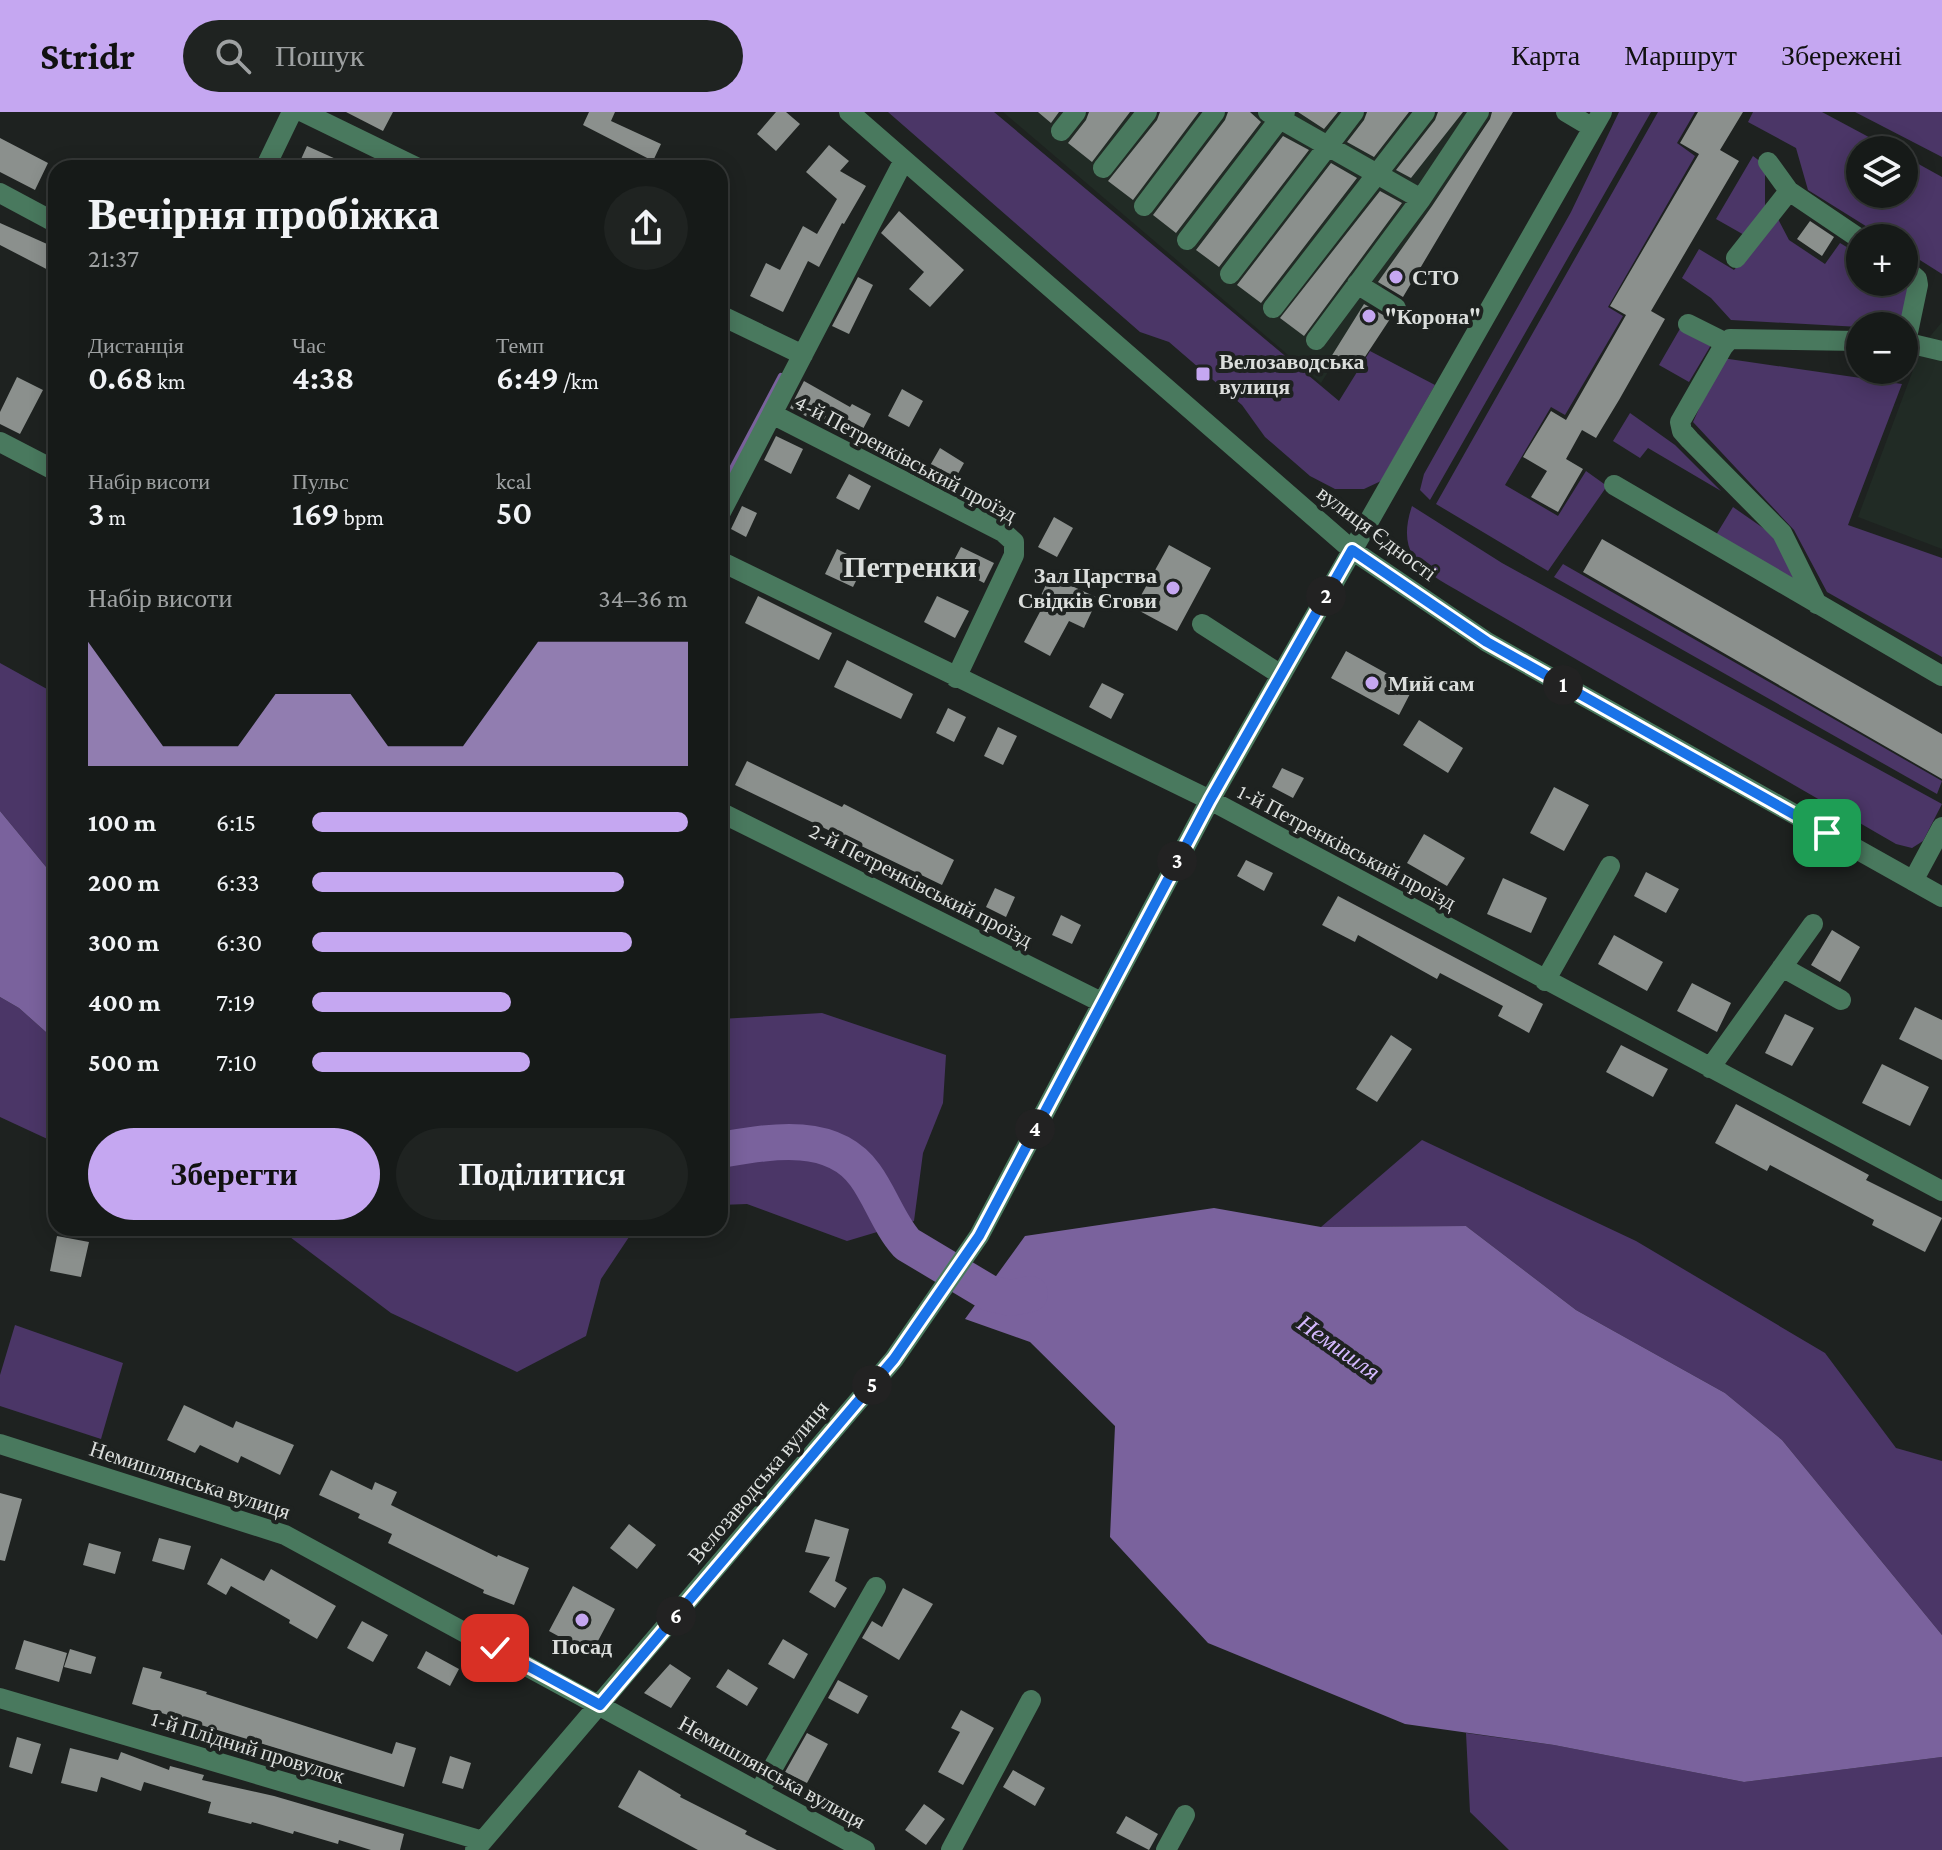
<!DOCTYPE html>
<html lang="uk">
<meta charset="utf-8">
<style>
:root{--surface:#161a18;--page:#1f2321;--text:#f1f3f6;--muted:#9ea1a2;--line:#353837;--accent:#c5a7f1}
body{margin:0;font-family:"Crimson Pro",serif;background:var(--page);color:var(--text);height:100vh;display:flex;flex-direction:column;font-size:30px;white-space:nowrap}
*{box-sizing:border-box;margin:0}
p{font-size:26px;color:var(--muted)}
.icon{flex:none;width:44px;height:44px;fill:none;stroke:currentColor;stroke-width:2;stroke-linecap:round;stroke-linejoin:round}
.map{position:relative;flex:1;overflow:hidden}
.panel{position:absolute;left:48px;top:48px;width:680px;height:1076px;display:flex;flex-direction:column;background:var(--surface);border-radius:24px;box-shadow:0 4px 20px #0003,0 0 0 2px var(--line)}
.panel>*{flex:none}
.controls{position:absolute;left:1846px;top:24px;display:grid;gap:16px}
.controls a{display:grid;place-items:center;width:72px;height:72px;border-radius:50%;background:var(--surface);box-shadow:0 4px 20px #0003,0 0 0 2px var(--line);font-size:40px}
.pin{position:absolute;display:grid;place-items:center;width:68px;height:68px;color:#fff;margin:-34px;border-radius:16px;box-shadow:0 4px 12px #0006}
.km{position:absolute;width:40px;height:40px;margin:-20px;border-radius:50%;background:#222;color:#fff;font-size:22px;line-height:40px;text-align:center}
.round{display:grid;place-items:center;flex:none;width:84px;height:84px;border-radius:42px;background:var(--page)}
.overview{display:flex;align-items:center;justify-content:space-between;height:136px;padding:0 40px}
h1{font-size:44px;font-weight:600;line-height:60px}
.figures{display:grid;grid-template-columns:repeat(3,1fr);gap:12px;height:136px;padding:8px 40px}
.figures div{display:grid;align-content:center}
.figures b{font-size:34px;font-weight:600}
.figures small{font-size:22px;font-weight:400}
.figures p{font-size:22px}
.chart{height:224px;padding:16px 40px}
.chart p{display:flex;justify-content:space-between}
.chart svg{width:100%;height:144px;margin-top:8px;fill:var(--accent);opacity:.7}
.cta{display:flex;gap:16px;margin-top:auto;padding:16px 40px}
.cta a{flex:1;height:92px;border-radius:48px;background:var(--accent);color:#111;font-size:32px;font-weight:600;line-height:92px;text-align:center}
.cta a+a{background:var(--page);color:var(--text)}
ul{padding:0 40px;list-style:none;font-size:26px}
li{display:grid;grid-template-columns:128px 96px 1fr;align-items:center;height:60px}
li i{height:20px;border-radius:10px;background:var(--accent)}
header{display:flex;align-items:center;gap:48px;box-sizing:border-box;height:112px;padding:0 40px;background:var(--accent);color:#111}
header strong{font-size:38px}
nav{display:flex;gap:44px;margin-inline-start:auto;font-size:28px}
.search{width:560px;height:72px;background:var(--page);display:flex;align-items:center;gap:20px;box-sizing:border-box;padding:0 28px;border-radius:44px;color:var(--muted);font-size:30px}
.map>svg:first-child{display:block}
</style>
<header>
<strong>Stridr</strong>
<div class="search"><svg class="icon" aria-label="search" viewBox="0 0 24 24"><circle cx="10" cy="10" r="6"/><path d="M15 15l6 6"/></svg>Пошук</div>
<nav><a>Карта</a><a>Маршрут</a><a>Збережені</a></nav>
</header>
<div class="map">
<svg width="1942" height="1738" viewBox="0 0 1942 1738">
<rect width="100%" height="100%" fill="#1e2220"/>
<path fill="#212b25" d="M1003 0H1493L1321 271Z
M1942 210V437L1858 405 1922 234Z"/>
<path fill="#4b3667" d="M888 0H994L1339 289 1370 239 1435 273 1381 369 1364 377H1335L1310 364 1265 325 1242 293 1169 230 1140 220Z
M1619 0H1651L1430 388 1420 378 1424 362 1571 100Z
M1658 0H1695L1677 31 1695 44 1608 195 1623 204 1565 303 1551 295 1505 373 1558 404 1586 359 1607 374 1548 459 1436 392Z
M1753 0H1822L1893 38H1860V82H1904V44L1942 65V162L1904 138V126H1885L1808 78 1796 36 1748 10Z
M1855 0H1942V45Z
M1753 44 1765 53V96L1746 124 1716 107Z
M1778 107 1789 128 1825 152 1840 131 1860 143V170H1903L1910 174 1904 214 1860 215 1731 208 1711 186 1682 166 1699 137 1734 158Z
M1681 215 1711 233 1689 270 1659 253Z
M1722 246 1902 272 1848 413 1942 446V545L1827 480 1794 418 1693 310Z
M1630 301 1675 333 1721 379 1648 336 1640 346 1613 329Z
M1412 394 1502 451 1942 692 1923 729 1912 736 1896 732 1477 490C1435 463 1392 453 1412 394Z
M1733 395 1776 425 1801 474 1716 423Z
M1563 452 1942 669 1937 682 1554 465Z
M0 551 56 582V767L0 699Z
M0 885 19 896 56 929V1031L0 1005Z
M822 901 946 943 943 991 923 1041 914 1109 847 1129 747 1092 720 1093V907Z
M1422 1028 1636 1129 1825 1241 1896 1336 1942 1349V1523L1782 1328 1725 1281 1576 1198 1466 1114 1321 1115Z
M278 1116H635L601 1167 586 1224 517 1260 391 1201Z
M15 1213 123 1251 101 1327 0 1294V1263Z
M1466 1621 1554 1633 1744 1670 1942 1645V1738H1509L1470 1700Z"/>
<path fill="#7a629d" d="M0 699 56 767V929L19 896 0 885Z
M1214 1096 1321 1115 1466 1114 1576 1198 1725 1281 1782 1328 1942 1523V1645L1744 1670 1554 1633 1405 1612 1208 1531 1110 1425 1115 1314 1030 1230 965 1207 1025 1124Z"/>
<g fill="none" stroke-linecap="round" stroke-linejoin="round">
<path stroke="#7a629d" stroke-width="6" d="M720 379 781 264"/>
<path stroke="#7a629d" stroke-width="36" d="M720 1038C768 1030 832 1017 865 1063 881 1085 889 1112 907 1132L989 1181 1010 1186 1030 1182"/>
</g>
<path fill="#8b908d" d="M346 0H393L383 19Z
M589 0H615L611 9 661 32 653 49 583 13Z
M776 0H786L800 12 776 39 757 22Z
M1038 0H1059L1051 11Z
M1089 0H1130L1092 50 1068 31 1086 8Z
M1160 0H1199L1133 88 1108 69 1157 8Z
M1228 0H1250L1261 10 1176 121 1153 103 1225 8Z
M1298 0H1338L1324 17Z
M1367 0H1409L1374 45 1347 30 1364 8Z
M1438 0H1463L1411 66 1396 58 1435 8Z
M1492 0H1513L1403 185 1378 170 1432 94 1490 7Z
M1698 0H1743L1720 38 1739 49 1651 199 1665 207 1619 288 1596 326 1582 318 1566 347 1583 357 1558 400 1531 385 1547 359 1523 345 1551 299 1566 308 1626 203 1610 194 1699 42 1680 31Z
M1283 24 1309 38 1219 155 1196 138Z
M0 26 48 51 35 78 0 60Z
M829 33 849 49 840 59 866 74 844 112 842 111 819 155 808 149 783 200 750 184 766 151 780 158 803 114 817 122 837 87 806 60Z
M307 34 356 56H297Z
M1331 51 1357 66 1261 191 1237 173Z
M1380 79 1402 91 1304 224 1280 206Z
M899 99 964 158 930 195 909 177 924 160 881 121Z
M1810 109 1834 125 1822 144 1797 127Z
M0 111 56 136V162L0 133Z
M858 165 873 173 849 222 832 214Z
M1364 192 1390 207 1355 260 1331 245Z
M17 265 43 278 20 322 0 312V300Z
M804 269 850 295 852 292 871 302 856 330 790 296Z
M902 277 923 289 909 315 888 304Z
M776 324 803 337 791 362 764 348Z
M940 336 964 351 949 378 924 364Z
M849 362 871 374 859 398 836 386Z
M742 394 757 401 746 425 731 417Z
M1054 405 1073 416 1057 445 1038 435Z
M1602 427 1942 622V667L1583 460Z
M1169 433 1211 456 1177 519 1134 496Z
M961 435 994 451 984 471 951 454Z
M837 437 865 451 853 475 825 462Z
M1050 464 1098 486 1084 516 1069 509 1050 544 1024 530 1042 496 1036 494Z
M758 484 832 521 819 548 745 511Z
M937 484 969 499 955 526 924 510Z
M1346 539 1413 576 1399 603 1331 566Z
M847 548 913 582 901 607 834 575Z
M1102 571 1124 582 1111 607 1089 595Z
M948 596 966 605 954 630 936 621Z
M1419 608 1463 636 1448 661 1403 633Z
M998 615 1017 624 1003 653 984 644Z
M747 649 842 695 844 692 954 748 942 773 735 673Z
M1282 656 1304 666 1293 686 1272 675Z
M1554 675 1589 693 1564 739 1530 721Z
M1424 722 1465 746 1447 774 1407 751Z
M1246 748 1273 761 1264 779 1237 764Z
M1646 760 1679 777 1666 801 1634 784Z
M1503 766 1547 786 1531 821 1487 802Z
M995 776 1015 785 1006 805 986 795Z
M1338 784 1543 892 1529 921 1498 904 1503 894 1440 861 1437 867 1358 823 1355 830 1322 813Z
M1061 803 1081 813 1072 832 1052 823Z
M1832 818 1860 835 1840 870 1811 853Z
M1614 823 1663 850 1647 879 1598 852Z
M1692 871 1731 891 1717 920 1677 899Z
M1915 895 1942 908V948L1899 927Z
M1785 902 1814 916 1792 954 1765 941Z
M1391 923 1412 937 1377 990 1356 977Z
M1621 933 1668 957 1653 985 1606 960Z
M1882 952 1929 975 1910 1014 1862 991Z
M1736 992 1869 1063 1866 1068 1942 1106 1925 1140 1872 1113 1874 1108 1770 1053 1767 1059 1715 1031Z
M57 1124 89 1130 81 1165 50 1159Z
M184 1293 233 1316 236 1309 294 1333 280 1363 241 1344 238 1351 200 1333 195 1341 167 1328Z
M331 1358 372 1378 375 1370 397 1380 391 1393 497 1445 498 1443 529 1456 514 1493 483 1481 484 1478 388 1431 392 1422 358 1406 360 1402 319 1383Z
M0 1381 22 1387 5 1449 0 1448Z
M815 1407 849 1417 835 1469 847 1476 835 1496 809 1480 830 1445 805 1440Z
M629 1412 656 1433 637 1457 610 1436Z
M159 1426 191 1434 184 1458 152 1449Z
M89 1431 121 1440 115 1462 83 1453Z
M221 1446 264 1469 271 1457 336 1494 317 1527 289 1511 290 1508 231 1474 226 1483 207 1472Z
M573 1474 615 1497 591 1542 549 1519Z
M903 1476 933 1492 899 1548 862 1526 872 1509 882 1515Z
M362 1509 388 1523 373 1550 347 1536Z
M783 1527 808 1542 794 1567 768 1552Z
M24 1528 67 1541 59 1570 15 1557Z
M70 1537 96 1545 91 1562 64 1555Z
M426 1539 459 1557 450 1574 417 1556Z
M670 1552 691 1566 671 1596 644 1581Z
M143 1555 162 1560 160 1566 207 1580 206 1582 392 1642 396 1630 416 1636 404 1675 132 1592Z
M728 1557 758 1576 747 1594 716 1575Z
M838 1568 868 1584 858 1602 828 1586Z
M961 1598 994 1616 963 1673 938 1660 960 1620 951 1616Z
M807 1621 828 1632 807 1671 785 1660Z
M17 1625 41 1632 32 1662 9 1655Z
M70 1636 118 1648 121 1640 169 1658 170 1654 204 1663 202 1668 274 1684 404 1722 400 1738H371L339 1728 338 1732 294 1719 293 1722 252 1710 251 1712 208 1701 211 1690 144 1670 141 1679 101 1665 97 1680 61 1671Z
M450 1644 471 1651 463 1677 442 1671Z
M639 1658 681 1683 680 1685 747 1719 745 1722 777 1738H698L618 1695Z
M1013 1658 1045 1676 1035 1694 1003 1675Z
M924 1692 945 1707 926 1733 905 1718Z
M1126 1704 1158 1722 1149 1738 1116 1721Z"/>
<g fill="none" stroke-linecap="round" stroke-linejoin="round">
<path stroke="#49795e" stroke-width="20" d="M303 0 418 56
M849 0 1352 438 1487 530 1942 785
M1268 0 1421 87
M1566 0 1593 16
M1061 19 1076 0
M1768 50 1789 79 1860 127
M265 56 292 0
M1103 56 1147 0
M0 81 56 111
M1144 94 1215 0
M1187 128 1285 0
M1736 146 1789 79
M1904 156 1917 167 1918 173 1906 230
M1230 162 1354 0
M1357 172 1396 196
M1273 196 1425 0
M720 203 803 243
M1688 212 1726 231
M1316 228 1421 87 1479 0
M1904 230 1942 239
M772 302 1003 420 1014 430V443L956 566
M0 330 56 359
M1614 373 1942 564
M720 402 904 48
M720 449 1210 688 1942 1079
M1817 492 1782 421 1690 328 1682 319 1680 310 1723 235 1730 227 1860 229
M1202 512 1281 563
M720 700 1101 890
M1913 769 1942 715
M1782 855 1841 888
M1545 869 1610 754
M1710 956 1813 812
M0 1332 285 1423 865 1738
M0 1586 483 1729
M759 1680 876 1475
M475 1738 894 1247 979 1124 1210 688 1602 0
M951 1738 1031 1588
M1166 1738 1185 1703"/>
</g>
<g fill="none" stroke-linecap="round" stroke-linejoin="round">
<defs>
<path id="route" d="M495 1536 600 1593 894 1247 979 1124 1210 688 1352 438 1487 530 1827 721"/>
</defs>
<use href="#route" stroke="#fff" stroke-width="16"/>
<use href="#route" stroke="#1a73e8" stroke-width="10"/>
</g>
<g fill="#c5a7f1" stroke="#1e2220" stroke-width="3">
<circle cx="1396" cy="165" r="8"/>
<circle cx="1369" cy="204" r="8"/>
<rect x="1195" y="254" width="16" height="16" rx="4"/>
<circle cx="1173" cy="476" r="8"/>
<circle cx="1372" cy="571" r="8"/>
<circle cx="582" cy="1508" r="8"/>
</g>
<g text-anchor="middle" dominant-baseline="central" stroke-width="8" stroke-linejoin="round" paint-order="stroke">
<g font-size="22" font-weight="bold" fill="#dbdedc" stroke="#1e2220" text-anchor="start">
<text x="1412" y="165">СТО</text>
<text x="1385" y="204">"Корона"</text>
<text x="1219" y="249">Велозаводська<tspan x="1219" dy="25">вулиця</tspan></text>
<text x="1157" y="463" text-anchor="end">Зал Царства<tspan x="1157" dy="25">Свідків Єгови</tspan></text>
<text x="1388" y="571">Мий сам</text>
<text x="582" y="1534" text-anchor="middle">Посад</text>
</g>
<g font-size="22" fill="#dbdedc" stroke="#1e2220">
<text transform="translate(906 346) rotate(28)">4-й Петренківський проїзд</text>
<text transform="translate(1377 421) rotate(37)">вулиця Єдності</text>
<text transform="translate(1347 735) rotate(28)">1-й Петренківський проїзд</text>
<text transform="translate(921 773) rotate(27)">2-й Петренківський проїзд</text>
<text transform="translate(190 1368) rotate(18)">Немишлянська вулиця</text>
<text transform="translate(758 1370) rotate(-50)">Велозаводська вулиця</text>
<text transform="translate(248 1635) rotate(17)">1-й Плідний провулок</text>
<text transform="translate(772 1660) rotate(29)">Немишлянська вулиця</text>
</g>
<g font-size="24" font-style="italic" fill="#d4b9fe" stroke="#1e2220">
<text transform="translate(1339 1235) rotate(35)">Немишля</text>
</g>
<g font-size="30" font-weight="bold" fill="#dbdedc" stroke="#1e2220">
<text x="910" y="454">Петренки</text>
</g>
</g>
</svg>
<div class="controls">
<a><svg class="icon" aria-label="layers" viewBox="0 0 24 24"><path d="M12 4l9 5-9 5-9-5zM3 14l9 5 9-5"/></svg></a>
<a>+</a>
<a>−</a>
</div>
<div class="pin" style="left:1827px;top:721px;background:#1e9e55"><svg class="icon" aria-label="arrive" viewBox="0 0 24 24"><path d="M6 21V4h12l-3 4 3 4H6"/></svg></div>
<div class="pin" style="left:495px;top:1536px;background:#d93025"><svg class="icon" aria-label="check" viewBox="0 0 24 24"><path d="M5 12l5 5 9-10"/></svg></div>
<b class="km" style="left:1563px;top:573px">1</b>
<b class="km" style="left:1326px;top:484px">2</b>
<b class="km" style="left:1177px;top:749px">3</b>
<b class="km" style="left:1035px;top:1017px">4</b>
<b class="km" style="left:872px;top:1273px">5</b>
<b class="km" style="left:676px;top:1504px">6</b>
<section class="panel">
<div class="overview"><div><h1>Вечірня пробіжка</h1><p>21:37</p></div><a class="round"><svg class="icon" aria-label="share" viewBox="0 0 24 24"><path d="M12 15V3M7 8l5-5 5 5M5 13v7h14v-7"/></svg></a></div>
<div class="figures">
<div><p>Дистанція</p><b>0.68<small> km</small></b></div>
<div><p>Час</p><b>4:38</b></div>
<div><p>Темп</p><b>6:49<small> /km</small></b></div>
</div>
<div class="figures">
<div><p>Набір висоти</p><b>3<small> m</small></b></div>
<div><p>Пульс</p><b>169<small> bpm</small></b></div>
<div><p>kcal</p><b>50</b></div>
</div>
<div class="chart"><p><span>Набір висоти</span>34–36 m</p>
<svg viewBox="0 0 160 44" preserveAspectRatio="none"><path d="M0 44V6L10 22L20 38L30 38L40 38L50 22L60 22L70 22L80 38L90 38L100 38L110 22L120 6L130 6L140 6L150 6L160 6V44z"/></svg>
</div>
<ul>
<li><b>100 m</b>6:15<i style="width:100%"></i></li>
<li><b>200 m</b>6:33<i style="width:83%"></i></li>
<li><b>300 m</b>6:30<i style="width:85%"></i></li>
<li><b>400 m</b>7:19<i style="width:53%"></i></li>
<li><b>500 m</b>7:10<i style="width:58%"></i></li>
</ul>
<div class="cta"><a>Зберегти</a><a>Поділитися</a></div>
</section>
</div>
